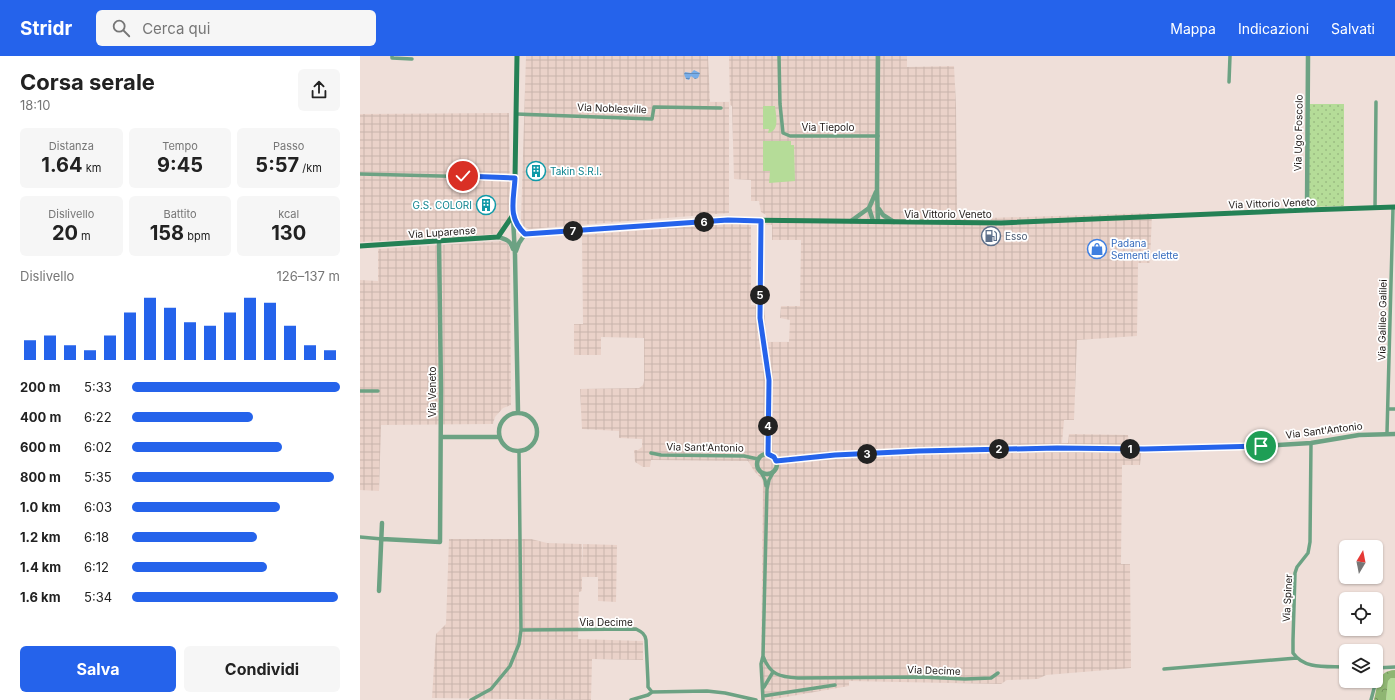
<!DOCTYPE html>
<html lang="it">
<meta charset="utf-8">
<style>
:root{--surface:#fff;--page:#f6f6f6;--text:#222;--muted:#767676;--accent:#2563eb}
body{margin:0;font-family:Inter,sans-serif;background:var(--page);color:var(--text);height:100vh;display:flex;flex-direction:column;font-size:15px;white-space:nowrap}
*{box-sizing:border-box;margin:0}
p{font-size:13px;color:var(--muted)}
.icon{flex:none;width:22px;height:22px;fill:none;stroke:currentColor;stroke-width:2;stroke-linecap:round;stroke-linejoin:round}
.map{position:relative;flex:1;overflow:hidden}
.panel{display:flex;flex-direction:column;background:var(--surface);width:360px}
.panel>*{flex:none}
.needle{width:26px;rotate:10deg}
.tools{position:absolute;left:979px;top:484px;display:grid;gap:8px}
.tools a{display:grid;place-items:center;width:44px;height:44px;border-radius:6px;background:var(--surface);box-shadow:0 1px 3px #0004;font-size:20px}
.pin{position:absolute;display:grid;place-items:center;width:34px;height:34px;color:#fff;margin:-17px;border:2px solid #fff;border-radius:50%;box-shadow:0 1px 4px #0007}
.km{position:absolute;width:20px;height:20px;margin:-10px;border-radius:50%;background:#222;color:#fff;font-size:11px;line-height:20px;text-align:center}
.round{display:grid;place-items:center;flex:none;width:42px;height:42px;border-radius:6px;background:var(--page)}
.headline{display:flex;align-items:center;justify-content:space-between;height:68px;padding:0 20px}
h1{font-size:22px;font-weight:700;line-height:30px}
.figures{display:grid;grid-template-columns:repeat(3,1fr);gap:6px;height:68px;padding:4px 20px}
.figures div{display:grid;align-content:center;border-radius:6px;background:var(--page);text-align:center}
.figures b{font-size:20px;font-weight:700}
.figures small{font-size:11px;font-weight:400}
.figures p{font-size:11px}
.chart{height:112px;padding:8px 20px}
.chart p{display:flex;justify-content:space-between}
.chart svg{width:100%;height:72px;margin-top:4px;stroke:var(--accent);stroke-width:6}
.action{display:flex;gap:8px;margin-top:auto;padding:8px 20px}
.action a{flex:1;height:46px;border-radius:6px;background:var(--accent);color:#fff;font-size:16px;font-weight:700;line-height:46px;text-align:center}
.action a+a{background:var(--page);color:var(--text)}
ul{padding:0 20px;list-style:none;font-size:13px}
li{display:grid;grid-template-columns:64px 48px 1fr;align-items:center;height:30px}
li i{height:10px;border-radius:5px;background:var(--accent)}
header{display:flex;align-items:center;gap:24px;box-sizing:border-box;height:56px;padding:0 20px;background:var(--accent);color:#fff}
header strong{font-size:19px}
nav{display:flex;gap:22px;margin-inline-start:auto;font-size:14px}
.search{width:280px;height:36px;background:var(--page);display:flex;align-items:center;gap:10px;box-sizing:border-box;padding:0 14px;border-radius:6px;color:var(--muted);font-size:15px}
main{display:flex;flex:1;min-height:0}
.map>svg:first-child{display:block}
</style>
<header>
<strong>Stridr</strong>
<div class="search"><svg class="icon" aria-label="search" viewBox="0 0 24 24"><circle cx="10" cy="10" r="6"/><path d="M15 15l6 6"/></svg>Cerca qui</div>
<nav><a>Mappa</a><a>Indicazioni</a><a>Salvati</a></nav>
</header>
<main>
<section class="panel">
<div class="headline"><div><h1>Corsa serale</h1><p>18:10</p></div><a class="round"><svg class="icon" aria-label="share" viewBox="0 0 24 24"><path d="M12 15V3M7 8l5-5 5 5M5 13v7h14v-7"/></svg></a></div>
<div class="figures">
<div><p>Distanza</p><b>1.64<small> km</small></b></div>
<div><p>Tempo</p><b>9:45</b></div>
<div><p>Passo</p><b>5:57<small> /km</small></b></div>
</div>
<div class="figures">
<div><p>Dislivello</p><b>20<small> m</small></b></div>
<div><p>Battito</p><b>158<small> bpm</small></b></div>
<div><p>kcal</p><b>130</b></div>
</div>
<div class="chart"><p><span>Dislivello</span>126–137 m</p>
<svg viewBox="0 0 160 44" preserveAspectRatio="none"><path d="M5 44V32M15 44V29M25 44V35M35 44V38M45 44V29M55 44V15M65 44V6M75 44V12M85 44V21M95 44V23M105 44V15M115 44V6M125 44V9M135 44V23M145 44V35M155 44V38"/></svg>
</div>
<ul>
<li><b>200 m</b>5:33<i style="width:100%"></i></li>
<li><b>400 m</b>6:22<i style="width:58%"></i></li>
<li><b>600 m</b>6:02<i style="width:72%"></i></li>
<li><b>800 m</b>5:35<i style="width:97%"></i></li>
<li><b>1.0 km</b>6:03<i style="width:71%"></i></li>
<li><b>1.2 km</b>6:18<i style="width:60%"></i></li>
<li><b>1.4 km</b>6:12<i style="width:65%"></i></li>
<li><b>1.6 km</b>5:34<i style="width:99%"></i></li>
</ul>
<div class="action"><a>Salva</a><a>Condividi</a></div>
</section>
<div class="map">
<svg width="1035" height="644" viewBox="0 0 1035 644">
<defs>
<pattern id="industrial-grid" width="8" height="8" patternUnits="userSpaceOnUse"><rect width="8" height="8" fill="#ead2c9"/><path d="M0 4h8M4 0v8" fill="none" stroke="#c8b4ac"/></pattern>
<pattern id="forest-crowns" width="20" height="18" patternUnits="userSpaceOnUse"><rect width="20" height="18" fill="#8fb672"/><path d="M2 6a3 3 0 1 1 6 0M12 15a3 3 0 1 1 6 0" fill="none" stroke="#74935d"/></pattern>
<pattern id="park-dots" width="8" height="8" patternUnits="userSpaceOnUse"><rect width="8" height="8" fill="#b5dc98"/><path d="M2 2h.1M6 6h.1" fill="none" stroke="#9bbc82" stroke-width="1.8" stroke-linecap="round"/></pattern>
<pattern id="water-rules" width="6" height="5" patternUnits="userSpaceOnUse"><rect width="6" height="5" fill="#78ade8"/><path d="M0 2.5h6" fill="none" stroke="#628cbb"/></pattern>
</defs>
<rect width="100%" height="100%" fill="#efdfd9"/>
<path fill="url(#industrial-grid)" d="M166 0H348L350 46H369V157L169 173 163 170 161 164Z
M369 0H547V11L594 10 596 49 597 163 792 157 790 207H778L777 280 717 284 714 364H704L702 387H708L709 378 768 379 769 389H782L780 409H762L761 508H770L771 612 686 619 678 623 647 624 641 628 489 625V630L409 644 402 643 401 611 403 427 401 422 394 415 388 405 291 404 290 411H283L275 406 274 394H278L282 391V383L259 382V375L222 373 220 333 279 332 283 329 284 325V282L241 281V299H214V268H223L222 179 374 167H391V249L404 250 406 275 408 286H429L430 264 420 262 421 250H440L441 184H412V169H406V159L401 156 399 145H391V124L374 123 372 50 370 49Z
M149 57 150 147 148 163 141 174 136 178 42 184 0 186V58Z
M142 185 147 187 150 192 151 349 143 352 135 361 133 368 21 369 19 435 0 434V224L18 225V193Z
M89 483H171L187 487 222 488V512L223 488 257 489 256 546 238 545V521H222V535L219 536 218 583 283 585V604L232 603 231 644 72 642 76 578 86 568Z"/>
<path fill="#b5dc98" d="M403 50H415C416 60 420 75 408 77L409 73H403Z
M403 85H431V89H434L435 125 409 127 410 115H403Z
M1031 622H1035V644H1026L1028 625Z"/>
<path fill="url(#forest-crowns)" d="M1035 614V622H1031L1028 625 1026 644H1014C1018 629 1017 615 1035 614Z"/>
<path fill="url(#park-dots)" d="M949 48H984V150L950 151 949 148Z"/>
<path fill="url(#water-rules)" d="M334 14 340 17 338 22 335 23 331 20 329 24 326 23 324 18 325 16 331 17Z"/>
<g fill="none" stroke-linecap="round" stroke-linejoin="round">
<path stroke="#6ca283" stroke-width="3.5" d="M32 0V2L52 3
M419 0 420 48 423 77 430 80H518
M869 26 870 0
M156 58 292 63 294 51 361 52
M0 118 155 122
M1015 152 1016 46
M0 335H18
M1028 353H1035
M1027 377 1033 152
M951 387 950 486 948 497 937 511 935 517 933 584V597C945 614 967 610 986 611
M291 397 301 399 384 400 398 403
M401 416 405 424 406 430
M0 481 22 483
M161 574 276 573C282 576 285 578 286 584L288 626V631L292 636 347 635 365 637 396 644
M403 600C410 619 420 621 438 622L561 621 605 623 631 622 638 617
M1016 612 1035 611
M804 613 937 602
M1016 623 1019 613
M404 631 413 616
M403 640 475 629
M111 644 131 633 150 610 159 588 161 574 159 395
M271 644 288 639 292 636
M403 644 401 608 403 600 407 433 409 424 414 415
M1011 644 1016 625"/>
<path stroke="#6ca283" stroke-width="4.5" d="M518 0 517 133 518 165
M509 152 513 165
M519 153 523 159 534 166
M947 154 948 0
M153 162 155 199 158 356
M401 165 400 262 409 324 408 398
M491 165 509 152 516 136
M138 181C146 183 151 185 153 193
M156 195 159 187 165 178
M139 376a19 19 0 1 1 38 0a19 19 0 1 1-38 0Z
M81 381H139
M397 408a10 10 0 1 1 20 0a10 10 0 1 1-20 0Z
M416 405 475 399 559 395 697 392 784 393 901 390 951 387 999 379 1035 378
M22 483 80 486 81 333 79 185
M19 535 22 467"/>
<path stroke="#248155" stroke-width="5" d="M157 0 155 122 153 159 157 171 165 178 368 164 641 167 947 154 1035 151
M0 190 138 181 153 159"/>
</g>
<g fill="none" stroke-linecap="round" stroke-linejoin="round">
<defs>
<path id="route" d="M103 120 155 122C154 144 147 161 165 178L368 164 401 165 400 262 409 324 408 398 414 401 416 405 475 399 559 395 697 392 784 393 901 390"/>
</defs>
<use href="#route" stroke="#fff" stroke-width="8"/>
<use href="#route" stroke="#2563eb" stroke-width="5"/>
</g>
<defs>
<symbol id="building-ring" viewBox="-11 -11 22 22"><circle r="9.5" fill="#fff" stroke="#0f9aa8" stroke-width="1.5"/><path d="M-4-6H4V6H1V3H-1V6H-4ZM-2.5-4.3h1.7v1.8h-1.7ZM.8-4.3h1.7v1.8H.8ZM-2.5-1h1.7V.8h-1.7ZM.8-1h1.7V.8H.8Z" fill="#0f9aa8"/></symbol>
<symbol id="fuel-ring" viewBox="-11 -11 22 22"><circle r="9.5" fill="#fff" stroke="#5c6f8a" stroke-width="1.5"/><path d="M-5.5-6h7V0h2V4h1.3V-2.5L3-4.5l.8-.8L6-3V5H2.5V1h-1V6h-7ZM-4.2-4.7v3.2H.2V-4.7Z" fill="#5c6f8a"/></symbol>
<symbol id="shop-ring" viewBox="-11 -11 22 22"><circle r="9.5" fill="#fff" stroke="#3f7fe0" stroke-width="1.5"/><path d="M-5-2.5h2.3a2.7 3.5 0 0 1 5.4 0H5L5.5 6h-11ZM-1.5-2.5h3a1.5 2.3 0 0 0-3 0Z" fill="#3f7fe0"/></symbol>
</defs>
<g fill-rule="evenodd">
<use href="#building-ring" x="165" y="104" width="22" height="22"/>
<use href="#building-ring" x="115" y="138" width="22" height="22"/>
<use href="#fuel-ring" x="620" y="169" width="22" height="22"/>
<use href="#shop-ring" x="726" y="182" width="22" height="22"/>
</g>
<g text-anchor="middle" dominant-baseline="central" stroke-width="3.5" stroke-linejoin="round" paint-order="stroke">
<g font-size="10" fill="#1f1917" stroke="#fff">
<text transform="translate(252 52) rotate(2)">Via Noblesville</text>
<text x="468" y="71">Via Tiepolo</text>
<text transform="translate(938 77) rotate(-89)">Via Ugo Foscolo</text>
<text transform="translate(912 147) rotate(-2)">Via Vittorio Veneto</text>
<text x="588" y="158">Via Vittorio Veneto</text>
<text transform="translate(82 176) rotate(-4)">Via Luparense</text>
<text transform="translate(1022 264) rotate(-89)">Via Galileo Galilei</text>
<text transform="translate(72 336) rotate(-90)">Via Veneto</text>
<text transform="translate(964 374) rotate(-7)">Via Sant'Antonio</text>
<text transform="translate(345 391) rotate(1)">Via Sant'Antonio</text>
<text transform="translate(927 542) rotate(-87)">Via Spiner</text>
<text x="246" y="566">Via Decime</text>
<text transform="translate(574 614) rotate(2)">Via Decime</text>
</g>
<g font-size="10" fill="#0d838f" stroke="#fff" text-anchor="start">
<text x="190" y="115">Takin S.R.l.</text>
<text x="112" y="149" text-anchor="end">G.S. COLORI</text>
</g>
<g font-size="10" fill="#4e5e75" stroke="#fff" text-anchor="start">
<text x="645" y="180">Esso</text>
</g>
<g font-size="10" fill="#366cbe" stroke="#fff" text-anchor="start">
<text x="751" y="187">Padana<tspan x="751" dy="12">Sementi elette</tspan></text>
</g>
</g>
</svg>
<div class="tools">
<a><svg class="needle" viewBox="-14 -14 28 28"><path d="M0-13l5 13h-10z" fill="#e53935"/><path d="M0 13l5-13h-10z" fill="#767676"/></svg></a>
<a><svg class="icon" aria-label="locate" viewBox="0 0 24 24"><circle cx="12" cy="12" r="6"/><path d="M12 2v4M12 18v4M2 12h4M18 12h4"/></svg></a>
<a><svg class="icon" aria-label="layers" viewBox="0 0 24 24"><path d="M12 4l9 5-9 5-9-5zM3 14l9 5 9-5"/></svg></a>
</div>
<div class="pin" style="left:901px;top:390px;background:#1e9e55"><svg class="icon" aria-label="arrive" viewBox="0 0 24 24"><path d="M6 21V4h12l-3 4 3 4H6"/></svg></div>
<div class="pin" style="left:103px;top:120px;background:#d93025"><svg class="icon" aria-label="check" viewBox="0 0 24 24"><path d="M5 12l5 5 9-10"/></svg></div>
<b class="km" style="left:770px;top:393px">1</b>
<b class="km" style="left:639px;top:393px">2</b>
<b class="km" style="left:507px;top:398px">3</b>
<b class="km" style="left:408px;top:370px">4</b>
<b class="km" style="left:400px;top:239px">5</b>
<b class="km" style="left:344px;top:166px">6</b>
<b class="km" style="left:213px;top:175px">7</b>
</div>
</main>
